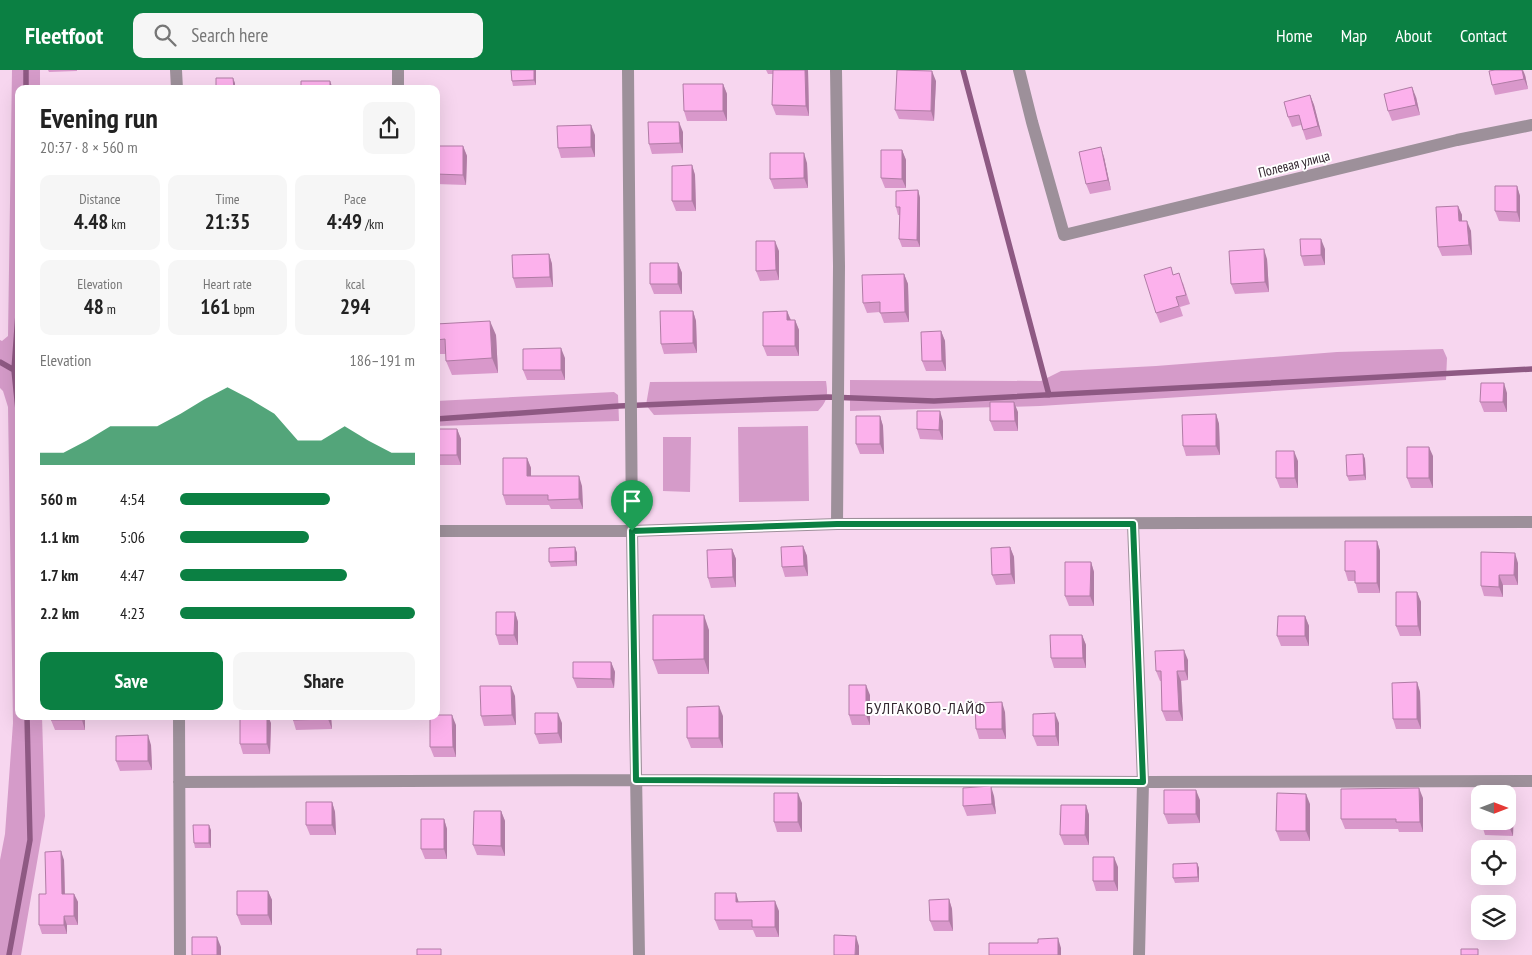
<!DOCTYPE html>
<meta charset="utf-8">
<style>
:root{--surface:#fff;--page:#f6f6f6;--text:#222;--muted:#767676;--accent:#0b8043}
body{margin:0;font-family:"PT Sans Narrow",sans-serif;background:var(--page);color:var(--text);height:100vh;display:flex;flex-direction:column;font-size:19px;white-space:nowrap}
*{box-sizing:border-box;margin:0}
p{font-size:16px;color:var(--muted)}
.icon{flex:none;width:28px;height:28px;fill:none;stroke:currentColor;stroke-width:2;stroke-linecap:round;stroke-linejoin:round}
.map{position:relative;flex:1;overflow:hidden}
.details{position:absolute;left:15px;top:15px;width:425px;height:635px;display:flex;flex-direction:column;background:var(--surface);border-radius:10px;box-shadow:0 5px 20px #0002}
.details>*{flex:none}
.needle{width:32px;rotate:90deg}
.tools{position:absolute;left:1471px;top:715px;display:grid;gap:10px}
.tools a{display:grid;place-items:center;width:45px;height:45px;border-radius:10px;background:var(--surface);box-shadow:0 5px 20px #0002;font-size:25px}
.pin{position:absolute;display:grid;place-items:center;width:42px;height:42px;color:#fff;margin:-51px -21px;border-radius:50% 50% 50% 0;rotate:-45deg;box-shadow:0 0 5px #0007}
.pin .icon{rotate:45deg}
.round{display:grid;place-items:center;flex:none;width:52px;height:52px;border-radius:10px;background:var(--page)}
.head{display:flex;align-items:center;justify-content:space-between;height:85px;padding:0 25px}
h1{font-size:28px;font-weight:700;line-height:38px}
.figures{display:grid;grid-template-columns:repeat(3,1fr);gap:8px;height:85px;padding:5px 25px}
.figures div{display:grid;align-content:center;border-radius:10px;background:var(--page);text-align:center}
.figures b{font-size:21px;font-weight:700}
.figures small{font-size:14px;font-weight:400}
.figures p{font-size:14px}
.chart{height:140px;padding:10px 25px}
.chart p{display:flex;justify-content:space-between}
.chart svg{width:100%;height:90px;margin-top:5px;fill:var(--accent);opacity:.7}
.action{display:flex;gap:10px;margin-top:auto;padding:10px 25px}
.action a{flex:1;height:58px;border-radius:10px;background:var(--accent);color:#fff;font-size:20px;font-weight:700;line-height:58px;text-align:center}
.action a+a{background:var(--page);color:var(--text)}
ul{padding:0 25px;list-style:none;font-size:16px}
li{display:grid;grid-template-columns:80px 60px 1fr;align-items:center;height:38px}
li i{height:12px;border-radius:6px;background:var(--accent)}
header{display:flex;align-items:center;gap:30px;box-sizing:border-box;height:70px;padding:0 25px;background:var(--accent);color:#fff}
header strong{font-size:24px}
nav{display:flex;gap:28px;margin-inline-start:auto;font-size:18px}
.search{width:350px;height:45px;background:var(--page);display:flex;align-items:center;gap:12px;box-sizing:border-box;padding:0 18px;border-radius:10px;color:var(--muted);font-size:19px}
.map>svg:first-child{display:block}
</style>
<header>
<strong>Fleetfoot</strong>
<div class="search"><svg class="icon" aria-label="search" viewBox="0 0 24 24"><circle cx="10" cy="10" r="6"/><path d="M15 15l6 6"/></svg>Search here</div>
<nav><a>Home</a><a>Map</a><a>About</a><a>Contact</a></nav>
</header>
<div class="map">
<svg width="1532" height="885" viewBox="0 0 1532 885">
<rect width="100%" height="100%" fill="#f7d6ef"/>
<path fill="#d59bc9" d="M12 0H40V19H19V646H42L45 746 21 885H0V790L5 764 13 653 8 337 3 321 0 318V270L2 271 8 266Z
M1443 279 1447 288 1446 310 1040 336 850 341V310L1041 311 1061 301 1156 296 1337 282Z
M826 311C828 324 828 331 818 341L654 345 646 335 650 312Z
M614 322 618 325 619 351 436 356V331Z
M808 356 809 431 739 432 738 357Z
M663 367H691L690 422 663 421Z"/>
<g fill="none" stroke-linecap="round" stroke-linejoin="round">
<path stroke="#8e5983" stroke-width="5.5" d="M963 0 1049 325
M26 19V0
M19 230 14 300 19 350
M0 292 14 300
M436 349 619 336 828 327 934 331 1532 299
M9 885 30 770 27 646"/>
<path stroke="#9d909a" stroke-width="12" d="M176 0 177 19
M398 0V19
M628 0 632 461 639 885
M836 0 839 196 837 454
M1019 0 1032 52 1064 165 1457 70 1532 55
M1133 454 1143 712 1139 885
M436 461H632L837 454 1532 452
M179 646 180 885
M179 712 636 710 1143 712 1532 711"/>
</g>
<path fill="#d998cb" d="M48 0H77V1L49 2Z
M511 0H536V15L513 16 512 11Z
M766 0H808L809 46 776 45 772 35 773 4H768Z
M1525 5 1528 19 1495 25 1492 15Z
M936 11 934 51 899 49 895 40Z
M723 14 727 24V51H687L684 41Z
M1310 25 1314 35 1322 66 1306 70 1301 55 1292 57 1288 47Z
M1416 27 1420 45 1392 51 1388 41Z
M683 62V83L652 84 649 74Z
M595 65V87L561 88 558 78Z
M436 76H463L467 86 466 115 436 114Z
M902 80 906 90V118H885L881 108Z
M1104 87 1111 120 1090 124 1086 114Z
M807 93 808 118 774 119 770 109Z
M692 95 695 105 696 141H676L672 131Z
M1517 116 1520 126V152L1499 151 1495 141Z
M918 120 920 128V177H902L899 169 900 145H898L896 137Z
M1458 136 1462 145V151L1471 161 1472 185 1442 186 1438 177Z
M1325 179V195L1304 196 1301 186Z
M779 181V210L760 211 756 201Z
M549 184 552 194 553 217 516 218 513 208Z
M1267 189 1269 222 1235 224 1231 214Z
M678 193 682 203V224H654L650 214Z
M904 204 908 214 909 252 884 253 880 242 867 243 863 233Z
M1174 205 1183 213 1190 234 1180 237 1183 246 1160 253 1156 243Z
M693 241 696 251 697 283 664 284 661 274Z
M787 241 791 250H795L799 260V286H767L763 276Z
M436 254 496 265 498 303 452 305 446 291V284H436Z
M941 261 945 271 946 301H926L922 291Z
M565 288V310H527L523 300Z
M1507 323V342H1484L1480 332Z
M1018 342V361H994L990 351Z
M1216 344 1219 354 1220 385 1186 386 1183 376Z
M880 346 883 356 884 384H860L856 374Z
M943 351V370L920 369 917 359Z
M436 359H457L461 369V395H436Z
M1363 384 1365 389 1366 410 1349 411 1347 406Z
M1433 386V418H1411L1407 408Z
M527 388 531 398V406L582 416 583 439H551L549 435H506L503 425Z
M1298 391V418H1280L1276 408Z
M1377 471 1380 481V523H1358L1355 511H1348L1345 501Z
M803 476 807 486 808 506 785 507 782 497Z
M575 477 577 483V496L551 497 549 492Z
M1010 477 1014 487 1015 514 996 515 992 505Z
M732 479 736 489V517L711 518 708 508Z
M1091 492 1094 502V536H1069L1065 526Z
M1518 493V515H1503V527L1484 526 1481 516Z
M1417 522 1421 532V566H1400L1396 556Z
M436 528 439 535V560H436Z
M515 542 518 552V575H499L496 565Z
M1305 546 1309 556V576H1281L1277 566Z
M709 560V604H658L653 590Z
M1082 565 1086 575V598H1054L1051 588Z
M1188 590V610L1181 611 1183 651H1166L1162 641 1161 611H1160L1156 601Z
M611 592 615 602 614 618H577L573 608Z
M1417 612 1420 622 1421 659H1396L1393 649Z
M870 625V655H852L849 645Z
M515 626 516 655 484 656 481 646Z
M1005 642 1006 669H979L976 659Z
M85 646V660H55L51 650Z
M293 646H331L332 659 296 660 293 650Z
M723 646V678H691L687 668Z
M271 653 270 684H243L240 674Z
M562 653V673L539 674 535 664Z
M1059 653V676H1037L1033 666Z
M456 655V687H434L430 677Z
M151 675 152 700 120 701 116 691Z
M994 726 996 744 967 746 963 736Z
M1423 728V762H1399L1398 759H1345L1341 749Z
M1200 730V753L1168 754 1164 744Z
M1514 730 1513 766 1485 765 1482 755Z
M332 732 335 742 336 765H310L306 755Z
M802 733V762H777L774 752Z
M1310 734V771H1280L1276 761Z
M1086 735 1089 745V775H1064L1060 765Z
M501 741 505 751V786L477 785 473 775Z
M444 749 447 759V789H425L421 779Z
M211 760V778H195L194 773Z
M64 790 65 824H74L78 832V855H67V864H42L39 855 46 824Z
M1197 793 1199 798V812L1175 813 1173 808Z
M1118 797V821H1096L1093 811Z
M268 821 272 830V855H241L237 845Z
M949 829 952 839 953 861H934L930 851Z
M739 832 779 841V867H756L753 860H719L715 850Z"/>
<path fill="#b07ca5" d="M534 0H536V15L534 10Z
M805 0H808L809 46 806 36Z
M1522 0H1523L1525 5 1528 19 1524 9Z
M932 1 936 11 934 51 931 41Z
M233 8 235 13V19H234Z
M330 11 333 19H330Z
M723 14 727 24V51L723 41Z
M1412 17 1416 27 1420 45 1416 35Z
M1310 25 1314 35 1322 66 1318 56Z
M679 52 683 62V83L680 73Z
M591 55 595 65V87L591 77Z
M463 76 467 86 466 115 463 105Z
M1101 77 1104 87 1111 120 1108 110Z
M902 80 906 90V118L902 109Z
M804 83 807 93 808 118 804 108Z
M692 95 695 105 696 141 692 131Z
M1517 116 1520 126V152L1517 142Z
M918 120 920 128V177L917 170Z
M1458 136 1462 145V161L1459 151Z
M1467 151 1471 161 1472 185 1469 175Z
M1321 169 1325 179V195L1321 185Z
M775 171 779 181V210L776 200Z
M1264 179 1267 189 1269 222 1265 212Z
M549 184 552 194 553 217 550 207Z
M678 193 682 203V224L678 214Z
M904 204 908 214 909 252 905 242Z
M693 241 696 251 697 283 693 273Z
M787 241 791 251 787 250Z
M795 250 799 260V286L795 276Z
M490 251 496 265 498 303 492 288Z
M941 261 945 271 946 301 942 291Z
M561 278 565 288V310L561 300Z
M1504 313 1507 323V342L1503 332Z
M1014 332 1018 342V361L1015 351Z
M940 341 943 351V370L939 360Z
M1216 344 1219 354 1220 385 1216 376Z
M880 346 883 356 884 384 880 374Z
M457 359 461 369V395L457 385Z
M1429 377 1433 386V418L1429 408Z
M1294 381 1298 391V418L1295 408Z
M1363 384 1365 389 1366 410 1364 405Z
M527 388 531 398V416L527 406Z
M579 406 582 416 583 439 579 429Z
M1377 471 1380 481V523L1377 513Z
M803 476 807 486 808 506 804 496Z
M575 477 577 483V496L575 491Z
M1010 477 1014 487 1015 514 1011 504Z
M732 479 736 489V517L733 507Z
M1515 483 1518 493V515L1514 505Z
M1091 492 1094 502V536L1090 526Z
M1499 505 1503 515V527L1499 517Z
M1417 522 1421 532V566L1418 556Z
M436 528 439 535V560L436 552Z
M515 542 518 552V575L514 565Z
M704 545 709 560V604L704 589Z
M1305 546 1309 556V576L1305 566Z
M1082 565 1086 575V598L1083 588Z
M1184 580 1188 590V610L1185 601Z
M611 592 615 602 614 618 611 609Z
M1177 601 1181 611 1183 651 1179 641Z
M1417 612 1420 622 1421 659 1417 649Z
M866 615 870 625V655L866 645Z
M511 616 515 626 516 655 512 645Z
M1002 632 1005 642 1006 669 1002 659Z
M719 636 723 646V678L719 668Z
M558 643 562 653V673L558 663Z
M1055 643 1059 653V676L1056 666Z
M452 645 456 655V687L453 677Z
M82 646H85V660L82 650Z
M267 646H268L271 653 270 684 267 674Z
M328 646H331L332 659 328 649Z
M148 665 151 675 152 700 148 691Z
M991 716 994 726 996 744 992 734Z
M1419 718 1423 728V762L1420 752Z
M1196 720 1200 730V753L1196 744Z
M1511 720 1514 730 1513 766 1509 756Z
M798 723 802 733V762L798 752Z
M1306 724 1310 734V771L1306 761Z
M332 732 335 742 336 765 332 755Z
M1086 735 1089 745V775L1085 765Z
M501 741 505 751V786L501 776Z
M444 749 447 759V789L444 779Z
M209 755 211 760V778L209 773Z
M61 781 64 790 65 832 62 824Z
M1114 787 1118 797V821L1114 811Z
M1197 793 1199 798V812L1198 807Z
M268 821 272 830V855L268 845Z
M736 823 739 833 736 832Z
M74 824 78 832V855L74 846Z
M949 829 952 839 953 861 949 851Z
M775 831 779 841V867L775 857Z
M64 846 67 855V864L64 855Z
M856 866 859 876V885H855Z
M217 867 221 877V885H217Z
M1058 868 1061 878V885H1058Z"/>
<path fill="#fcb1ec" stroke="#b07ca5" d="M511 0H534V10L512 11Z
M773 0H805L806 36 772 35Z
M897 0 932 1 931 41 895 40Z
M1495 0H1522L1524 9 1492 15 1489 1Z
M216 8H233L234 19H216Z
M301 11H330V19H301Z
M683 14H723V41H684Z
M1412 17 1416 35 1388 41 1384 24Z
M1310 25 1318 56 1303 60 1299 45 1288 47 1284 32Z
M648 52H679L680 73 649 74Z
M591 55V77L558 78 557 56Z
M436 76H463V105L436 104Z
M1101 77 1108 110 1086 114 1079 82Z
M881 80H902V109L881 108Z
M770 83H804V108L770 109Z
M692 95V131H672V96Z
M1495 116H1517V142L1495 141Z
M918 120 917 170 899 169 900 137H896V121Z
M1458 136 1459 151H1467L1469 175 1438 177 1436 137Z
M1300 169H1321V185L1301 186Z
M756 171H775L776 200 756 201Z
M1264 179 1265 212 1231 214 1229 181Z
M549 184 550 207 513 208 512 185Z
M650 193H678V214H650Z
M1171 197 1173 205 1179 203 1186 225 1176 227 1179 236 1156 243 1144 205Z
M904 204 905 242 880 243V232L863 233 862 205Z
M660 241H693V273L661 274Z
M787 241V250H795V276H763V242Z
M490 251 492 288 446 291 445 269 436 270V254Z
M941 261 942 291H922L921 262Z
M561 278V300H523V279Z
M1481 313H1504L1503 332H1480Z
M990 332H1014L1015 351H990Z
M917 341H940L939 360 917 359Z
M1216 344V376H1183L1182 345Z
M856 346H880V374H856Z
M436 359H457V385H436Z
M1407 377H1429V408H1407Z
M1276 381H1294L1295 408H1276Z
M1363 384 1364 405 1347 406 1346 385Z
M503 388H527V406H579V429L548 430V425H503Z
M1345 471H1377V513H1355V501H1345Z
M803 476 804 496 782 497 781 477Z
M575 477V491L549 492V478Z
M1010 477 1011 504 992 505 991 478Z
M732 479 733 507 708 508 707 480Z
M1481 482 1515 483 1514 505H1499V517L1481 516Z
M1065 492H1091L1090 526H1065Z
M1396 522H1417L1418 556H1396Z
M496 542H515L514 565H496Z
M653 545H704V589L653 590Z
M1278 546H1305V566H1277Z
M1050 565H1082L1083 588H1051Z
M1184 580 1185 601H1177L1179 641H1162L1161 601H1156L1155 581Z
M573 592H611V609L573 608Z
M1417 612V649H1393L1392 613Z
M849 615H866V645H849Z
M480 616H511L512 645 481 646Z
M1002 632V659H976L975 633Z
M719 636V668H687V637Z
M535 643H558V663L535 664Z
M1055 643 1056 666H1033V644Z
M436 645H452L453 677H430V646H436Z
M51 646H82V650H51Z
M240 646H267V674H240Z
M293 646H328V649L293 650Z
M148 665V691H116V666Z
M991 716 992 734 963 736V718Z
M1419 718 1420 752H1396V749H1341V719Z
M1483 719 1511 720 1509 756 1482 755V751H1508V724H1483Z
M1164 720H1196V744H1164Z
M774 723H798V752H774Z
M1277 723 1306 724V761H1276Z
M306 732H332V755H306Z
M1061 735H1086L1085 765H1060Z
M474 741H501V776L473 775Z
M421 749H444V779H421Z
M193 755H209V773H194Z
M61 781 62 824H74V846H64V855H39V824H46L45 782Z
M1093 787H1114V811H1093Z
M1197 793 1198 807 1173 808V794Z
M237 821H268V845H237Z
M715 823H736V832L775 831V857H752V850H715Z
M949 829V851H930L929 830Z
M834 865 856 866 855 885H834Z
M192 867H217V885H192Z
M1058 868V885H989V873H1038V869Z
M417 879H441V885H417Z
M1461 879H1478V885H1461Z"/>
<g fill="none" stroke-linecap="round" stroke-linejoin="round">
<defs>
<path id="route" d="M837 454H1133L1143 712 636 710 632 461Z"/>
</defs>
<use href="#route" stroke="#fff" stroke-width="10"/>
<use href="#route" stroke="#0b8043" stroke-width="6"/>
</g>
<g text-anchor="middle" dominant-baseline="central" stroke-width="4" stroke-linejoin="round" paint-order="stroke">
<g font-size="14" fill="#332730" stroke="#fff">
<text transform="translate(1294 94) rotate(-14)">Полевая улица</text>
</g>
<g font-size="16" letter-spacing="1" fill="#332730" stroke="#fff">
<text x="926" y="638">БУЛГАКОВО-ЛАЙФ</text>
</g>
</g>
</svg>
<div class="tools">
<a><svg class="needle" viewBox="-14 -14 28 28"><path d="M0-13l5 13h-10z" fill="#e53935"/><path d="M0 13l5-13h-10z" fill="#767676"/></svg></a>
<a><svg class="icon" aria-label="locate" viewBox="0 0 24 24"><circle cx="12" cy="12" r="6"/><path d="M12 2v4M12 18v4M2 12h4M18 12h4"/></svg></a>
<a><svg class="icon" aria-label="layers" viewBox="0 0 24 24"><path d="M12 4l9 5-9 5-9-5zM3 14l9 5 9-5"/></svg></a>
</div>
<div class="pin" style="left:632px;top:461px;background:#1e9e55"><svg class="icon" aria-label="arrive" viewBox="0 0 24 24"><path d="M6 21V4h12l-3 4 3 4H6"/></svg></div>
<section class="details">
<div class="head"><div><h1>Evening run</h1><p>20:37 · 8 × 560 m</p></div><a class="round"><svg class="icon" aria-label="share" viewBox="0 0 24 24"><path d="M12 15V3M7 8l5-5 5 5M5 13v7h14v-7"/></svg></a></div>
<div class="figures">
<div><p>Distance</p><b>4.48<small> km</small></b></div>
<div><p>Time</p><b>21:35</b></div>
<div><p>Pace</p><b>4:49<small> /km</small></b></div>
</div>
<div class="figures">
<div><p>Elevation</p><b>48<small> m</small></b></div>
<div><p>Heart rate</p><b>161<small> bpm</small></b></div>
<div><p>kcal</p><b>294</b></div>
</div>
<div class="chart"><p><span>Elevation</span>186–191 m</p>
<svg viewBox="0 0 160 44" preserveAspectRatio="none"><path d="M0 44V38L10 38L20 32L30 25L40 25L50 25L60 19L70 12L80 6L90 12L100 19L110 32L120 32L130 25L140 32L150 38L160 38V44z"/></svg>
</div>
<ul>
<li><b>560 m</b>4:54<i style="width:64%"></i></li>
<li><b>1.1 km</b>5:06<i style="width:55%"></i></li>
<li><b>1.7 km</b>4:47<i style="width:71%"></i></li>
<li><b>2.2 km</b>4:23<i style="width:100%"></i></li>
</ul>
<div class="action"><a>Save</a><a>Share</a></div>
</section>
</div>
